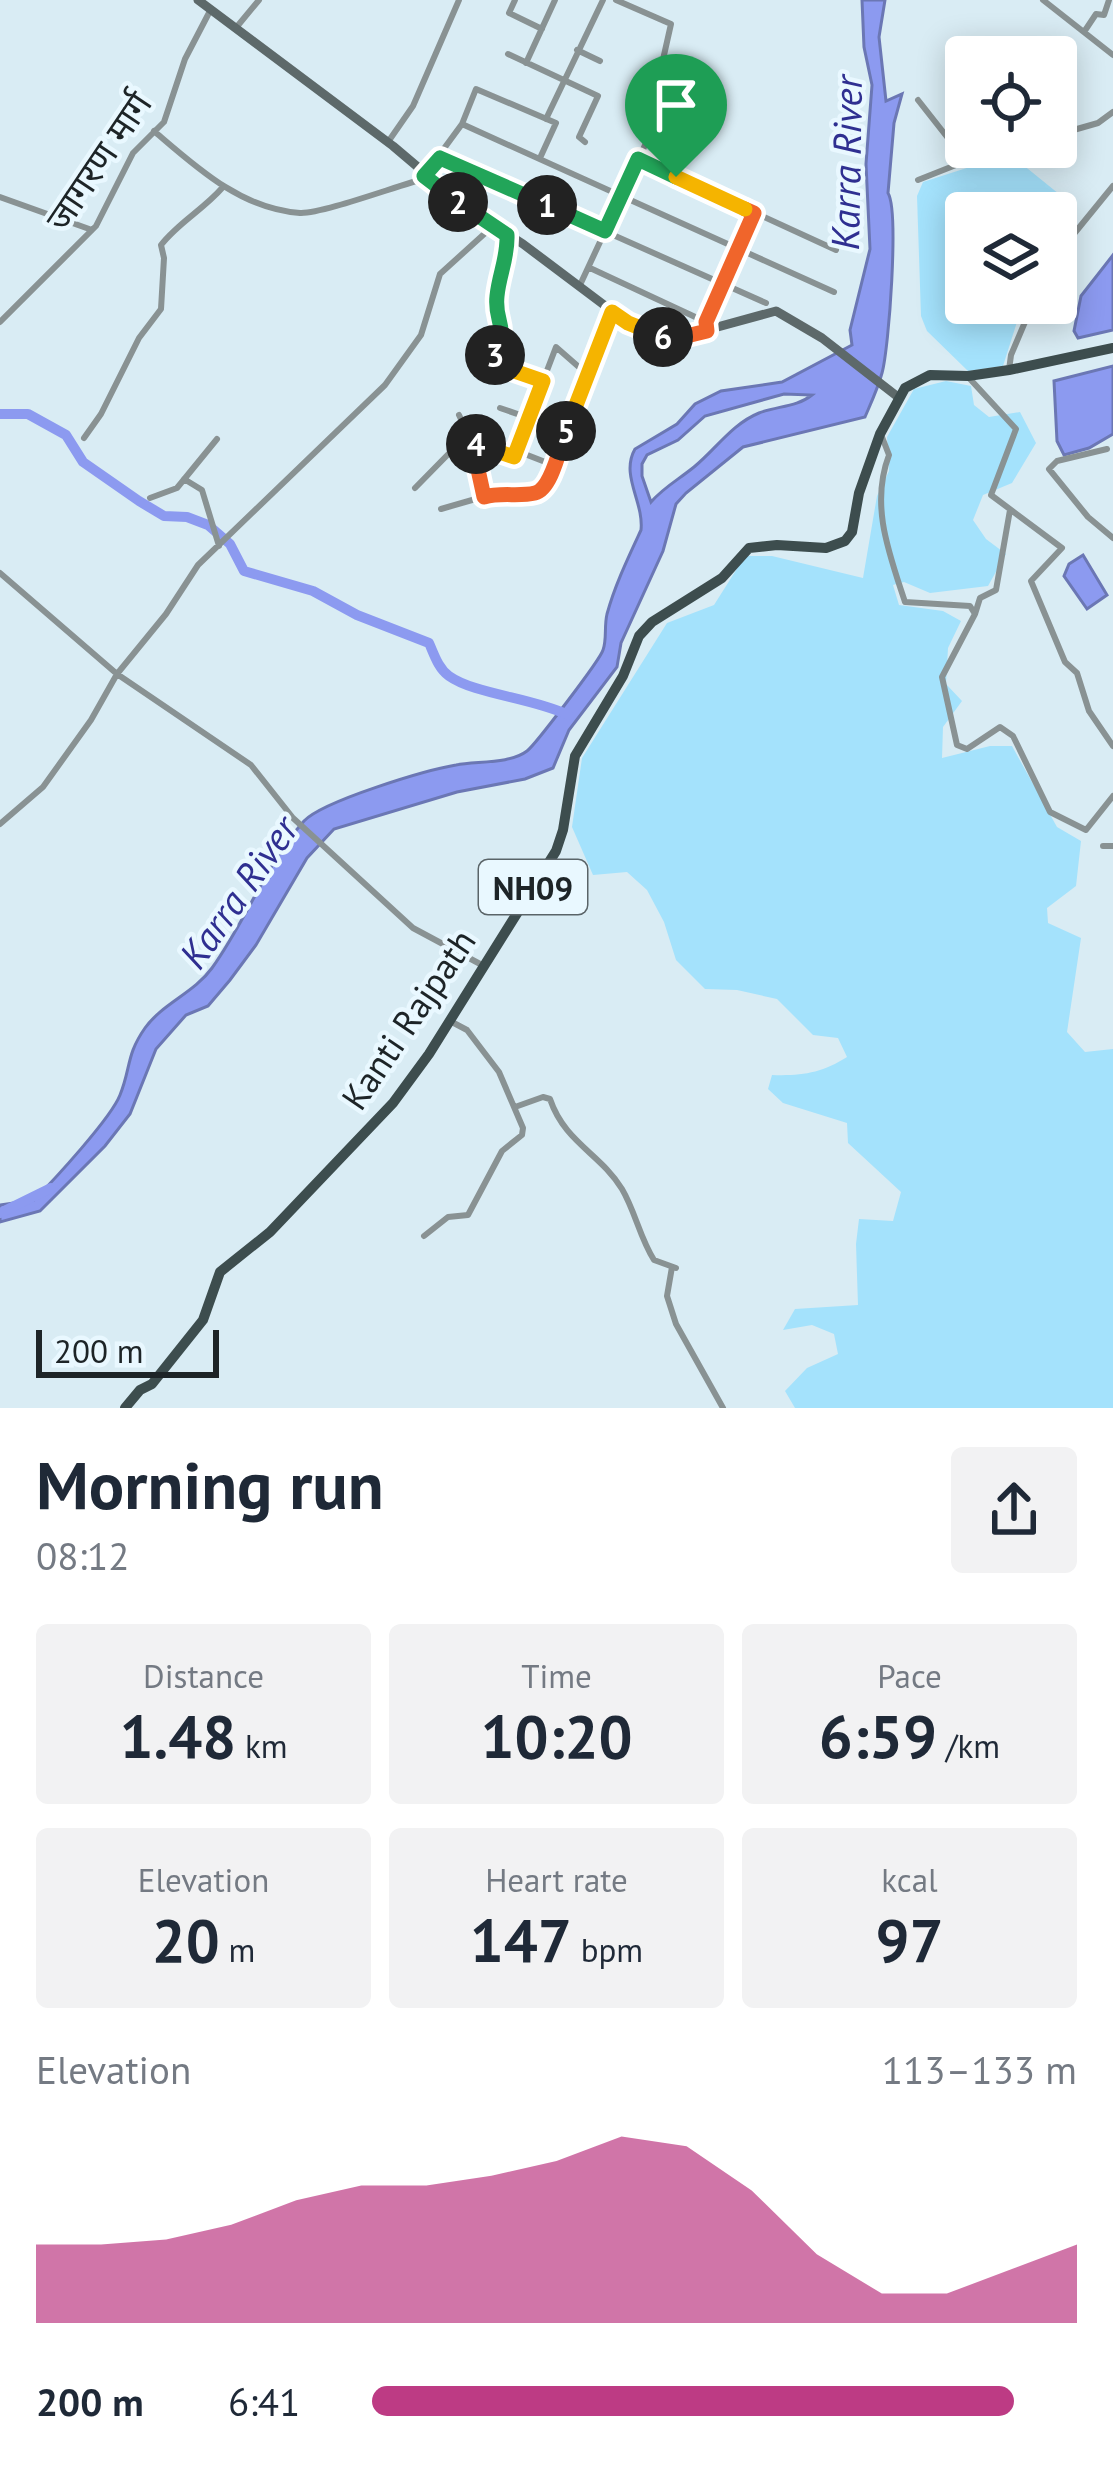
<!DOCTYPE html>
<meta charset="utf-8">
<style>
:root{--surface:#fff;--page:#f2f2f3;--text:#1f2937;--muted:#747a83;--accent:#bd3b84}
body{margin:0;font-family:"PT Sans","Noto Sans Devanagari",sans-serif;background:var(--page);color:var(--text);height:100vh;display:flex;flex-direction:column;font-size:45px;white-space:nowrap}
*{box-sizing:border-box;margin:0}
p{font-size:39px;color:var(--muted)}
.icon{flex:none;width:66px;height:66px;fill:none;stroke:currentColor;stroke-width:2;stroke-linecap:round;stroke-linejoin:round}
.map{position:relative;height:1408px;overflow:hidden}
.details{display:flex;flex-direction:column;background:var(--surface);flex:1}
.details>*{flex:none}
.controls{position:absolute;left:945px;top:36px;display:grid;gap:24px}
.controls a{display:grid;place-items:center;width:132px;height:132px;border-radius:12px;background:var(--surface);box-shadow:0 6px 30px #0003;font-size:60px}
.scale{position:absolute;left:36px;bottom:30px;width:183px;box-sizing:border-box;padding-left:12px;border:6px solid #1d2427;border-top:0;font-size:33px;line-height:42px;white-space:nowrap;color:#1d2427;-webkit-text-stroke:9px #e9f8ff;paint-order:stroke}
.pin{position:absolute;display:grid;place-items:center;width:102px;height:102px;color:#fff;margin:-123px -51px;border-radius:50% 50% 50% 0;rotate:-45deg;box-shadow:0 0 12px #0007}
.pin .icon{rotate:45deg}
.km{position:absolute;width:60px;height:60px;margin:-30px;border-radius:50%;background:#222;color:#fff;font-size:33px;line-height:60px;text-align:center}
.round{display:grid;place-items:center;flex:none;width:126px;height:126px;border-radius:12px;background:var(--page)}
.summary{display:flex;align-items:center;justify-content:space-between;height:204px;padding:0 36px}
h1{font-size:66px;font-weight:700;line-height:90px}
.stats{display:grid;grid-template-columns:repeat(3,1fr);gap:18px;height:204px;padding:12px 36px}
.stats div{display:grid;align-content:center;border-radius:12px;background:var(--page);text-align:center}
.stats b{font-size:60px;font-weight:700}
.stats small{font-size:33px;font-weight:400}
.stats p{font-size:33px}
.chart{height:336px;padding:24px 36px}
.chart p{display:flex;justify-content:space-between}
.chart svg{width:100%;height:216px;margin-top:12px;fill:var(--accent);opacity:.7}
ul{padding:0 36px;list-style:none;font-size:39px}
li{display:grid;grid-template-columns:192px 144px 1fr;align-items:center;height:90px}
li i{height:30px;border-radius:15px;background:var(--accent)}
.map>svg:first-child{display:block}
</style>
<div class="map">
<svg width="1113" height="1408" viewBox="0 0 1113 1408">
<rect width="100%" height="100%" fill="#d9ecf4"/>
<path fill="#a4e2fc" d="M1004 156 1017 160 1059 194 1053 213H966V303H1023L1003 366 968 371 927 331 921 316 917 196 923 182Z
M946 381 971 386 974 405 989 417 1020 412 1036 443 1012 483 983 495 973 520 986 539 1006 554 988 586 930 593 904 582 893 585 899 605 943 611 961 621 948 648 946 684 962 701 943 727 942 758 990 746H1012L1057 827 1081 841 1076 886 1047 908 1048 923 1081 938 1067 1032 1085 1052 1113 1049V1408H795L785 1391 807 1368 838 1354 834 1334 812 1325 783 1330 795 1309 858 1305 856 1244 859 1219 893 1221 901 1192 848 1143 847 1123 783 1103 768 1089 772 1075C802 1076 822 1073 847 1057L838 1038 813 1035 777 999 737 990 705 989 676 960 664 922 647 890 627 872 593 875 572 827 582 758 667 623 714 605 745 556H772L863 578 877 496 889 471 887 437 914 389Z"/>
<path fill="#8c9af0" stroke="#6b77b4" stroke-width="3" fill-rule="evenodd" d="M862 0H885L879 37 886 101 902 94 894 123 888 193C899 211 889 348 882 373 878 388 871 403 865 417L743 447 686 493 676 504 663 551 621 643 617 667 569 730 553 768 525 779 457 792 334 829 307 858 256 945 230 980 208 1006 186 1015 156 1049 130 1114 105 1146 40 1211 0 1222V1205L34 1200C54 1180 111 1118 120 1095 131 1068 126 1055 145 1028 163 1003 194 993 212 968 246 921 266 864 304 821 323 801 426 770 456 765 477 761 510 764 527 751 535 745 600 660 603 650 607 640 604 626 607 614 615 585 628 558 641 530 644 502 620 475 635 449L677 424 695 404 721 391 782 382 852 345 850 330 870 249 866 164 872 85 864 47ZM784 394 812 395C797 407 777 406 759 413 732 424 716 449 694 467 678 480 664 487 651 502L642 476V464L647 455 678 440 705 416Z
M1113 255V330L1078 338 1074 331 1081 296Z
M1113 366V434L1089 448 1064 455 1057 441 1054 381Z
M1083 555 1107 595 1087 609 1064 576 1069 564Z"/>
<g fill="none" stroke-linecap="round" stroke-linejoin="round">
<path stroke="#8c9af0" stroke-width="10" d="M0 414H28L66 435 83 462 139 501 164 516 187 517 208 525 230 544 244 571 313 591 357 615 429 643C434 654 438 668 449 676 474 694 533 698 568 715
M0 1213 51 1188"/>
<path stroke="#899293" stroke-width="6" d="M515 0 509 13 542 29
M1043 0 1113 55
M235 29 259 0
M1084 32 1096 14 1104 15 1109 0
M577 50 600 61
M508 54 598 96 579 137 585 142
M526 63 555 0
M672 87 709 101 676 177
M918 100 966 161 1014 147
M546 119 603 0
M462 124 834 292
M154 131C196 167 241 209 300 213 322 214 399 185 427 178
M1056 135 1098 123 1113 112
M388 142 413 106 459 0
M440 158 766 303
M638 159 836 250
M426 173 462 124 476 89 556 123 540 158
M918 180 966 161
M0 197 92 230
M507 235 508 254 496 300 504 335 492 363 543 381
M1056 256 1113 186
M590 268 706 322
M580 285 672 87 662 64 671 24 616 0
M0 322 96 226 133 153 164 122 185 59 211 9
M706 325 754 213
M1009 370 1011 355 1033 303
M970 379 1016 429 991 495 1062 548 1031 581 1065 662 1077 673 1089 711 1113 746
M500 408 529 418
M459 415 472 442 484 497
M882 437 889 455C870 505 889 553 905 602L970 606 975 614 942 677 957 745 967 749 1000 727 1013 736 1050 812 1086 830 1113 796
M84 438 101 414 139 338 161 309 164 258 161 245C179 222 203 210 223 187
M472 442 514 457 556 347 588 375
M1107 449 1057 461 1049 469 1088 517 1113 538
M517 451 553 465
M184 479 202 490 219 546
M415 488 468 434
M150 498 177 488 217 439
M441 509 500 492 542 491 612 312
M0 573 117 674 251 765 293 818 413 928 482 965
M975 614 980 598 996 590 1010 510
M0 824 43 787 91 720 117 674 166 614 198 565 385 385 421 335 440 274 493 226
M1103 846H1113
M515 1107 543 1097 550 1099C565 1143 600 1153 622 1189 635 1211 640 1238 654 1260L676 1268
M424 1236 448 1217 468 1215 502 1151 522 1135 523 1128 499 1072 467 1030 450 1021
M672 1267 667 1296 676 1324 723 1408"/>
<path stroke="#5d696a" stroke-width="9" d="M198 0 393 146 465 207 523 244 628 323 670 340 776 311 822 338 898 397"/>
<path stroke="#3d4d4e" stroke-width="10" d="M125 1408 140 1390 152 1384 203 1320 220 1272 270 1232 393 1103 429 1054 556 851 563 830 575 756 623 676 639 636 652 622 722 578 749 548 777 545 826 548 845 541 852 532 859 493 880 434 905 388 930 375 968 376 1009 370 1113 348"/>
</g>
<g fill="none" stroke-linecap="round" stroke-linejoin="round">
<defs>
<path id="split-1" d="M547 205 605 231 638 159 676 177"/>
<path id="split-2" d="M458 202 424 176 440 158 547 205"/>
<path id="split-3" d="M458 202 507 235C508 257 499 275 497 296 494 323 509 323 495 355"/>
<path id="split-4" d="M476 444 514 457 543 381 491 363 495 355"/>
<path id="split-5" d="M476 444 472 442 484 497C501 492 519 497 535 493 552 489 560 446 566 431"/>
<path id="split-6" d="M566 431 612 312 628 323 663 337"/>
<path id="split-7" d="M663 337 670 340 707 331 706 322 754 213 745 209"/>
<path id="split-8" d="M676 177 745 209"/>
</defs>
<use href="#split-1" stroke="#fff" stroke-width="24"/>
<use href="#split-2" stroke="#fff" stroke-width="24"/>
<use href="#split-3" stroke="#fff" stroke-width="24"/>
<use href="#split-4" stroke="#fff" stroke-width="24"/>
<use href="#split-5" stroke="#fff" stroke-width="24"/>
<use href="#split-6" stroke="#fff" stroke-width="24"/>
<use href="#split-7" stroke="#fff" stroke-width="24"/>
<use href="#split-8" stroke="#fff" stroke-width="24"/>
<use href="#split-1" stroke="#22a559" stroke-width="15"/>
<use href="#split-2" stroke="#22a559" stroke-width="15"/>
<use href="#split-3" stroke="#22a559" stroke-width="15"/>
<use href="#split-4" stroke="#f5b400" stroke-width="15"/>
<use href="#split-5" stroke="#f0652b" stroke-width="15"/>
<use href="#split-6" stroke="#f5b400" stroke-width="15"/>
<use href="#split-7" stroke="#f0652b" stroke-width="15"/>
<use href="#split-8" stroke="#f5b400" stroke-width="15"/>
</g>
<g text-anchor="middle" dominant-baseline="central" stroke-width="9" stroke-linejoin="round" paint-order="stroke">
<rect fill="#e9f8ff" stroke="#5a6468" stroke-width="3" x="479" y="860" width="108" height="54" rx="9"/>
<g font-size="33" font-weight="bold" fill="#1d2427">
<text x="533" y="887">NH09</text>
</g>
<g font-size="36" fill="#1d2427" stroke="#e9f8ff">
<text transform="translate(98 161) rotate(-56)">जागरण मार्ग</text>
<text transform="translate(408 1019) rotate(-56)">Kanti Rajpath</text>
</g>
<g font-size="39" font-style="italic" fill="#2f2f91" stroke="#e9f8ff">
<text transform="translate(846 163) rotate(-89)">Karra River</text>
<text transform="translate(238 892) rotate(-55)">Karra River</text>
</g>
</g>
</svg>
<div class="controls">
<a><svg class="icon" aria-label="locate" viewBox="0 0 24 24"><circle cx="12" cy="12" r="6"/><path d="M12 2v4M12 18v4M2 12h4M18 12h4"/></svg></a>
<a><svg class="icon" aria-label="layers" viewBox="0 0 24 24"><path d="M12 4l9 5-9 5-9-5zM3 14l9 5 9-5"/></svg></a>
</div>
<div class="scale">200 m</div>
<div class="pin" style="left:676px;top:177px;background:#1e9e55"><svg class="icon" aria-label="arrive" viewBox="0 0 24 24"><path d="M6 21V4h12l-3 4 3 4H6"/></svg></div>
<b class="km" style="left:547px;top:205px">1</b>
<b class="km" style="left:458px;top:202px">2</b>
<b class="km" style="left:495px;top:355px">3</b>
<b class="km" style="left:476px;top:444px">4</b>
<b class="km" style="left:566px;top:431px">5</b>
<b class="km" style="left:663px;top:337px">6</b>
</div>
<section class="details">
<div class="summary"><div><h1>Morning run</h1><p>08:12</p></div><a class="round"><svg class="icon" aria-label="share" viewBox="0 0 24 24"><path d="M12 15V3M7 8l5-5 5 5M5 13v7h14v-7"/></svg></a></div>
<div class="stats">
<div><p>Distance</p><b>1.48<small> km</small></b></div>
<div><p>Time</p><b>10:20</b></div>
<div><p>Pace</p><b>6:59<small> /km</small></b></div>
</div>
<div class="stats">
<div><p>Elevation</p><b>20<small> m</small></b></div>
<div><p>Heart rate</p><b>147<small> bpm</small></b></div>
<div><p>kcal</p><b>97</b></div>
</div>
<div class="chart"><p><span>Elevation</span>113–133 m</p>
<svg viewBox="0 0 160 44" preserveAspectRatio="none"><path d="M0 44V28L10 28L20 27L30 24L40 19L50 16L60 16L70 14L80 11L90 6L100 8L110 17L120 30L130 38L140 38L150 33L160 28V44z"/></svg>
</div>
<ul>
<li><b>200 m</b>6:41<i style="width:91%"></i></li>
</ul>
</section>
